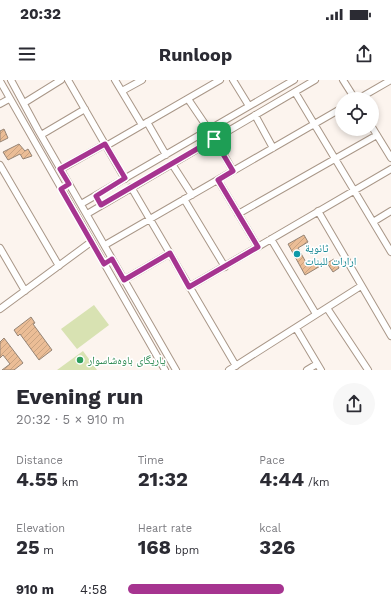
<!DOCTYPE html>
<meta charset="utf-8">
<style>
:root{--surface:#fff;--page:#f7f7f7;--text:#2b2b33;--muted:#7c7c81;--accent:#a63490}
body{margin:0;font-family:"Work Sans","Noto Naskh Arabic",sans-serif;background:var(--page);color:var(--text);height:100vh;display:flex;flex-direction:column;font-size:15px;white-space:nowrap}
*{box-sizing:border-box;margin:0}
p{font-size:13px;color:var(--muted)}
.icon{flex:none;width:22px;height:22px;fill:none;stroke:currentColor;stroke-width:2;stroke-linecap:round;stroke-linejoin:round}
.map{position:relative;height:290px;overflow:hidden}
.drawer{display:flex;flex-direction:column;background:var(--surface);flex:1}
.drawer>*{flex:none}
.tools{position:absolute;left:335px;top:12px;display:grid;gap:8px}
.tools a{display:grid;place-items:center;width:44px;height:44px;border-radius:50%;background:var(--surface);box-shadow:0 2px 6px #0003;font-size:20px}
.pin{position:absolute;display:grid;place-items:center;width:34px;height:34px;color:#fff;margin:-17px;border-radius:8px;box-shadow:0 2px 6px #0006}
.round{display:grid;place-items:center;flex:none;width:42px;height:42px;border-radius:21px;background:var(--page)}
.summary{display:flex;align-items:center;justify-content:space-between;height:68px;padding:0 16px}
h1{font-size:22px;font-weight:700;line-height:30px}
.metrics{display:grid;grid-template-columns:repeat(3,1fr);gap:6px;height:68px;padding:4px 16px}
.metrics div{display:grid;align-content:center}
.metrics b{font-size:20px;font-weight:700}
.metrics small{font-size:11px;font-weight:400}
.metrics p{font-size:11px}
ul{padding:0 16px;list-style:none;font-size:13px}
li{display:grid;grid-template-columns:64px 48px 1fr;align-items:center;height:30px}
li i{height:10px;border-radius:5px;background:var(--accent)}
.status{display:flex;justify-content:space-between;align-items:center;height:28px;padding:0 20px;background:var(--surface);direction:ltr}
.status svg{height:11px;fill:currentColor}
header{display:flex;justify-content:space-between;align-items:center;height:52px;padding:0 16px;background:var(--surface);font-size:18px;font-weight:700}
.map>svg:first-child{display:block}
</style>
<div class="status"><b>20:32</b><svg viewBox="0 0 49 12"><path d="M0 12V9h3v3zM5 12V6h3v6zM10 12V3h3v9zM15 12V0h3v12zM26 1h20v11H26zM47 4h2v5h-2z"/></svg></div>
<header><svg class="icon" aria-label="menu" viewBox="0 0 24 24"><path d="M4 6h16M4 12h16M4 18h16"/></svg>Runloop<svg class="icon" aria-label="share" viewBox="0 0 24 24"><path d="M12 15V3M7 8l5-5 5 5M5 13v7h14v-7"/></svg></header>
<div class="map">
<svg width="391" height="290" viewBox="0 0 391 290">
<defs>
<pattern id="building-hatch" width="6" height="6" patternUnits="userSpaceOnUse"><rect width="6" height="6" fill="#ebbd96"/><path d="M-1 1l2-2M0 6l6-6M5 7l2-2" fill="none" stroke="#caa381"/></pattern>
</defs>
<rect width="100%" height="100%" fill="#fcf4ee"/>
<path fill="#d8e2b2" d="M94 225 109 245 77 269 61 249Z
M83 271 97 290H56H57Z"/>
<path fill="url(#building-hatch)" stroke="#958475" d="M4 49 8 58 0 62V51Z
M19 64 25 71 28 69 32 76 23 79 20 74 8 80 3 72Z
M304 155 308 162 298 168 308 186 319 180 322 185 305 195 288 164Z
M334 179 339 188 333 192 327 183Z
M31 237 35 243 33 244 52 270 39 280 20 254 18 256 14 250Z
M4 258 23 283 14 290H2L10 284 3 275 0 278V262Z"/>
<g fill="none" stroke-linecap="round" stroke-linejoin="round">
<defs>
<path id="minor" d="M11 0 38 50 176 290
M68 0 125 99
M115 0 142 45
M233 0 249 26
M343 0 355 19
M0 1 165 290
M122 11 142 0
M295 12 391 172
M188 19 209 50
M358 19 391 0
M24 23 61 0
M0 24 9 19
M255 35 273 68
M147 42 166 75
M372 47 391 78
M41 55 85 29
M215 59 233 91
M106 66 220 0
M172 84 192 115
M0 85 59 186
M61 89 105 64
M218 100 258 167
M131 107 236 286
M184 119 225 187
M81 124 294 0
M318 131 391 256
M87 134 315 0
M238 134 377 55
M373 142 391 131
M271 159 316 234
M105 165 342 28
M0 168 25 211
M124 200 170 173
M189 207 391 89
M327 228 368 290
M0 229 91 162
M296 248 321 290
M229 290 361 206
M307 290 317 284"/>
</defs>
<use href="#minor" stroke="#a99788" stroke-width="8"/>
<use href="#minor" stroke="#fff" stroke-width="6"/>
</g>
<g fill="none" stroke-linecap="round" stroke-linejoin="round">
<defs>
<path id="route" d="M214 59 233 91 218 100 258 167 189 207 170 173 124 200 112 179 104 184 61 109 69 104 60 89 105 64 125 98 96 116 101 125Z"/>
</defs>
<use href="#route" stroke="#fff" stroke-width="8"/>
<use href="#route" stroke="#a63490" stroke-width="5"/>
</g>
<circle fill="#0f9aa8" stroke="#fff" stroke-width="1.5" cx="297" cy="174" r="4"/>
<circle fill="#2e9e5b" stroke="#fff" stroke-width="1.5" cx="80" cy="280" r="4"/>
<g text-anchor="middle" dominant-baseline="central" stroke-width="3" stroke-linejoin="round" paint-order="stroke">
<g font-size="11" fill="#0d838f" stroke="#fff" text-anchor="start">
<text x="305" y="168">ثانوية<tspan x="305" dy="13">ارارات للبنات</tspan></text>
</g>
<g font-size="11" fill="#27864d" stroke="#fff" text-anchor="start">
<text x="88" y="280">یاریگای باوەشاسوار</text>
</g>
</g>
</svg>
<div class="tools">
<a><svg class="icon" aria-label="locate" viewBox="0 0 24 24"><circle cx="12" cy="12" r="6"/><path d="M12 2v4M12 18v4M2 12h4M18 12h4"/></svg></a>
</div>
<div class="pin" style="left:214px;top:59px;background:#1e9e55"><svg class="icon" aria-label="arrive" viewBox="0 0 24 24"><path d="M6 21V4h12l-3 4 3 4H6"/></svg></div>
</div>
<section class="drawer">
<div class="summary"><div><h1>Evening run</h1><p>20:32 · 5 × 910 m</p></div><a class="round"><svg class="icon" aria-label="share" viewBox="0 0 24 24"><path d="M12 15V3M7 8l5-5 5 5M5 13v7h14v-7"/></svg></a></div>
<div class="metrics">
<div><p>Distance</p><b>4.55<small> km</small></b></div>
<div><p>Time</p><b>21:32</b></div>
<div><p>Pace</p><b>4:44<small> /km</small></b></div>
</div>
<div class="metrics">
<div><p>Elevation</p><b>25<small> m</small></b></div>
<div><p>Heart rate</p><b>168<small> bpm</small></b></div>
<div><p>kcal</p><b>326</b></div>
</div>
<ul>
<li><b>910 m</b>4:58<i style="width:63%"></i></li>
</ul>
</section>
